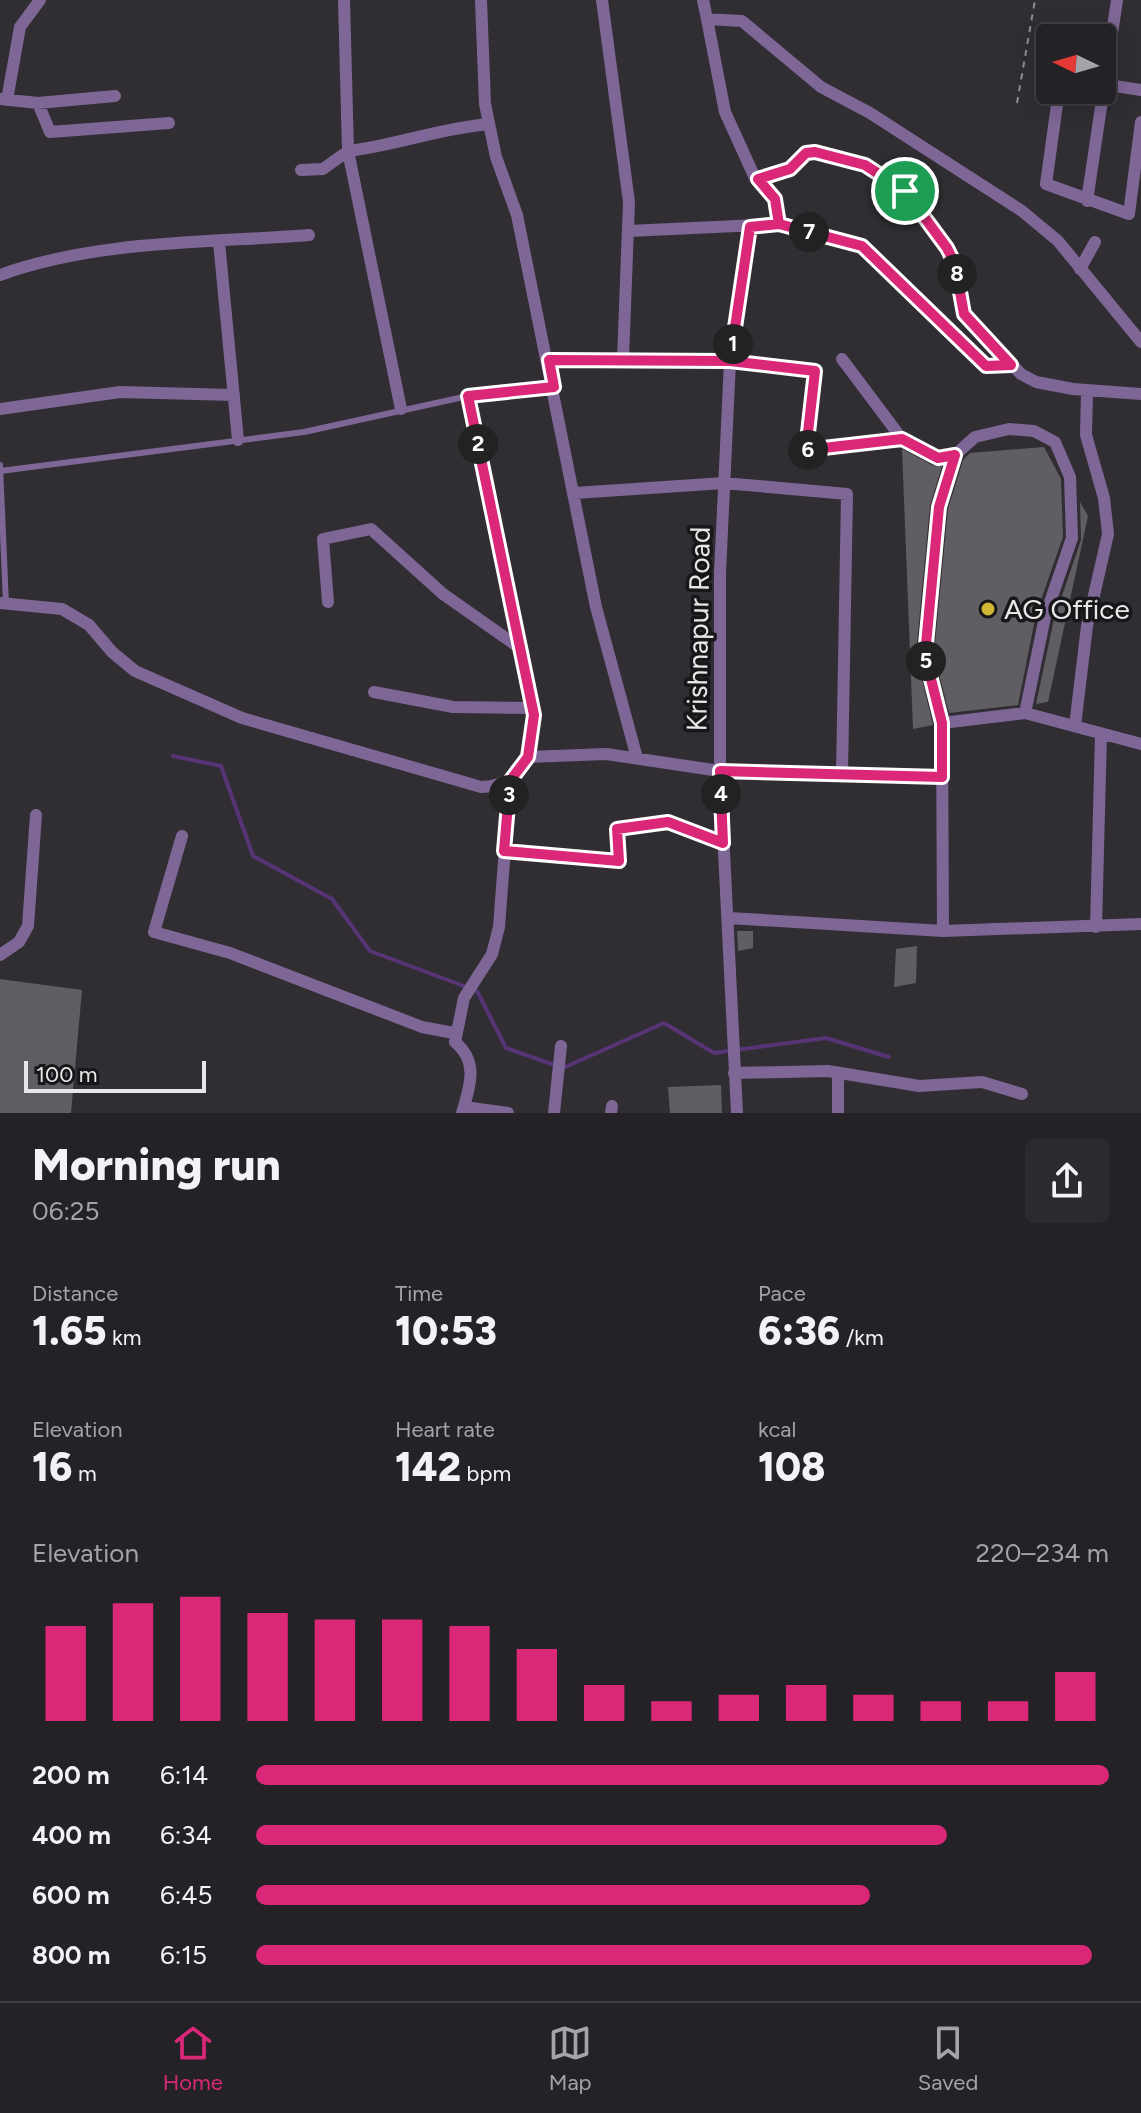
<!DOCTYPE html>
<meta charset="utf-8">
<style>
:root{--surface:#242226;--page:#2c2a2e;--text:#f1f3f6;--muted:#a3a4a7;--line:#413f43;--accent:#db2777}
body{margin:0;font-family:Figtree,sans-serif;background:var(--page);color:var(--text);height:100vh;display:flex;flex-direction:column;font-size:30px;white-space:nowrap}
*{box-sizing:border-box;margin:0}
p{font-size:26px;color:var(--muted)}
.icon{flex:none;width:44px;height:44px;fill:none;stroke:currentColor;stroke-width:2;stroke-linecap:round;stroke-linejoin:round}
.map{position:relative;height:1113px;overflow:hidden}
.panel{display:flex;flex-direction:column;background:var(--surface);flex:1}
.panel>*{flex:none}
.needle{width:52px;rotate:275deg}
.fabs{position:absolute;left:1036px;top:24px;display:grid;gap:16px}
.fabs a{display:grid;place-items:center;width:80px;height:80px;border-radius:8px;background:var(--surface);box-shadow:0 4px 20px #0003,0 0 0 2px var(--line);font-size:40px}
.scale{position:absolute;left:24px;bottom:20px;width:182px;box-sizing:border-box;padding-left:8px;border:4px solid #e8e6e9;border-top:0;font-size:22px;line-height:28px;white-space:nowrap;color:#e8e6e9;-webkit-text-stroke:6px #171618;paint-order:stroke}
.pin{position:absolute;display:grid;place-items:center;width:68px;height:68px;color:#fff;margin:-34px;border:4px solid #fff;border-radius:50%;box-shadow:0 2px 8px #0007}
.km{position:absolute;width:40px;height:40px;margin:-20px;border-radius:50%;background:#222;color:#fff;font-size:22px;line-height:40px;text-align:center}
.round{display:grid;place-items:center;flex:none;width:84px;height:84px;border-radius:8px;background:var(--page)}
.overview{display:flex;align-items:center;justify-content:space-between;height:136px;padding:0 32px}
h1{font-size:44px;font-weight:800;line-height:60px}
.figures{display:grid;grid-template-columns:repeat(3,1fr);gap:12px;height:136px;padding:8px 32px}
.figures div{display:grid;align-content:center}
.figures b{font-size:40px;font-weight:800}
.figures small{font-size:22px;font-weight:400}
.figures p{font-size:22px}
.chart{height:224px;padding:16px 32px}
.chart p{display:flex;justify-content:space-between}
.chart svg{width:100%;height:144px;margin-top:8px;stroke:var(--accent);stroke-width:6}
ul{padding:0 32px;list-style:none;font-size:26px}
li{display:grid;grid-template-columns:128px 96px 1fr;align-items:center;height:60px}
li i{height:20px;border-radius:10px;background:var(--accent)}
.menu{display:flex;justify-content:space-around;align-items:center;height:112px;border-top:2px solid var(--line);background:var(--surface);font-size:22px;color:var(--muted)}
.menu a{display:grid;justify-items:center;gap:4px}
.menu .current{color:var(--accent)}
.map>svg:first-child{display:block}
</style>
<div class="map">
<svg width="1141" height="1113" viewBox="0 0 1141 1113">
<rect width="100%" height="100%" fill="#302e32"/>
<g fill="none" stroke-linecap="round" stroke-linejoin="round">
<path stroke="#573476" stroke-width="4" d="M173 756 221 766 253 856 332 899 370 951 477 991 506 1048 563 1068 664 1023 714 1053 826 1038 889 1057"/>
</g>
<path fill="#615e63" d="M1044 447 1061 479 1063 537 1036 614 1018 705 949 713 934 654 948 509 963 460 970 453Z
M902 449 934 466H942L930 506 916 654 933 725 913 729Z
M1080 502 1088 516 1048 702 1036 704 1054 619 1081 540Z
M737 931H753V948L738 951Z
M917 946 916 983 894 987 896 949Z
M0 979 82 990 71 1113H0Z
M721 1085 722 1113H670L668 1087Z"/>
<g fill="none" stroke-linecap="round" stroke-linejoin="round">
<path stroke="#908e91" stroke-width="2" stroke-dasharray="6 6" stroke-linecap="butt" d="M1017 103 1035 0"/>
<path stroke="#7e6696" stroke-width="6" d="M549 360 730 361 815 371
M0 465 6 604
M0 471 304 432 468 396"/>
<path stroke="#7e6696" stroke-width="12" d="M481 0 485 104 496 157 517 215 596 607 637 758
M602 0 629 202 623 359
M703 0 707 19 742 21 821 87 870 113 1022 211 1058 241 1141 342
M707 19 725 112 755 178 790 169 808 152 865 165 905 191 947 248 955 264 964 314 1021 374 1036 382 1073 389 1141 394
M1102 84 1141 90
M1059 90 1046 184 1129 214 1141 122
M0 99 38 103 115 96
M7 100 20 27 40 0
M38 103 50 132 169 123
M301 170 323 169 348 151 344 0
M758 179 775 199 779 224
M1087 201 1117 0
M628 231 779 224 862 246 986 366 1011 365
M219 242 238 440
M1080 269 1095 242
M0 275C97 240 207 243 309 235
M842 359 902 439
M815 371 806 450 902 439 938 458 955 455 975 437 1009 429 1034 431 1055 442 1070 477 1072 538 1045 617 1025 713
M0 409 120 392 234 395
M401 409 348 151C397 145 441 128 489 124
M575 493 724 483 847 494 842 774
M0 603 62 609 89 625 112 652 135 671 242 718 481 787C555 784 530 694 520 648L443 594 371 529 323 539 328 602
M520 648 468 396 554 387
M374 692 453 707 533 708
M942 723 1025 713 1141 744
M1075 726 1087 626 1108 534 1104 498 1086 435 1087 391
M528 757 606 754 720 771 942 777
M182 836 154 932 230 953 422 1027 454 1033
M504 851 619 861 617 829 668 822 723 843
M729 918 943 931 1141 924
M1096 927 1101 734
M943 931 942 723 925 655 939 507 955 455
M0 955 19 942 28 926 36 815
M734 1073 828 1071 919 1086 982 1082 1022 1094
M464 1107 508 1113
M462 1113C470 1086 479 1062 455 1042L464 998 492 954 499 927 510 781
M554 1113 561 1046
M611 1113 612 1106
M737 1113 720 771V573L730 361 750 227
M838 1113V1073"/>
</g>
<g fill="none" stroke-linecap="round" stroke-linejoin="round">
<defs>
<path id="route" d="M905 191 865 165 815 152 806 153 790 169 758 179 775 199 779 224 750 227 730 361 549 360 554 387 468 396 534 715 528 757 510 781 504 851 619 861 617 829 668 822 723 843 720 771 942 777V723L925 655 939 507 955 455 938 458 902 439 806 450 815 371 730 361 750 227 779 224 862 246 986 366 1011 365 964 314 955 264 947 248 905 191"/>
</defs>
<use href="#route" stroke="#fff" stroke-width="16"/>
<use href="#route" stroke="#db2777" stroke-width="10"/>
</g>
<circle fill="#d2b736" stroke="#171618" stroke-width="3" cx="988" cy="609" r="8"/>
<g text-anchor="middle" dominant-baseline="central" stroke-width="7" stroke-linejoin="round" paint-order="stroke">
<g font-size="28" fill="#e8e6e9" stroke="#171618" text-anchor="start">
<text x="1004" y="609">AG Office</text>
</g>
<g font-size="28" fill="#e8e6e9" stroke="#171618">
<text transform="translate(698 629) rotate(-89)">Krishnapur Road</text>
</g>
</g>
</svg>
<div class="fabs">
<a><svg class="needle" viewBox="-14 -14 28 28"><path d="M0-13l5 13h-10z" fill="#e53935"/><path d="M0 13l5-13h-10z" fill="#a3a4a7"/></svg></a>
</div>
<div class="scale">100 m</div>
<div class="pin" style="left:905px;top:191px;background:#1e9e55"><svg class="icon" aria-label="arrive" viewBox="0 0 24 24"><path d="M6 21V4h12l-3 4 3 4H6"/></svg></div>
<b class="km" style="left:733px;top:344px">1</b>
<b class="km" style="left:478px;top:444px">2</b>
<b class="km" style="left:509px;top:795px">3</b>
<b class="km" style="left:721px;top:794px">4</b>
<b class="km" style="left:926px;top:661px">5</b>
<b class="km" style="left:808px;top:450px">6</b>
<b class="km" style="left:809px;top:232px">7</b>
<b class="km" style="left:957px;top:274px">8</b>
</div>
<section class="panel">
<div class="overview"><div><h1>Morning run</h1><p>06:25</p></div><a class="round"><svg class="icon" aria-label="share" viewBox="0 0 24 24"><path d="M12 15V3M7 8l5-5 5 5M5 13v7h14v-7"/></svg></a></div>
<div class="figures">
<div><p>Distance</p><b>1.65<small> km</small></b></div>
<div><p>Time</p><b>10:53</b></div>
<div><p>Pace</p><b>6:36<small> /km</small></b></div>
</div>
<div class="figures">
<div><p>Elevation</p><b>16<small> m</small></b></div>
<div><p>Heart rate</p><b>142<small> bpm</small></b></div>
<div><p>kcal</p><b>108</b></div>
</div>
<div class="chart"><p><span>Elevation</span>220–234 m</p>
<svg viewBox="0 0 160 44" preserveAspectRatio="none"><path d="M5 44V15M15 44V8M25 44V6M35 44V11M45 44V13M55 44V13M65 44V15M75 44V22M85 44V33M95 44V38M105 44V36M115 44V33M125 44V36M135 44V38M145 44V38M155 44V29"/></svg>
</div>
<ul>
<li><b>200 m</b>6:14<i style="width:100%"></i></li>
<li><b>400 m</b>6:34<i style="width:81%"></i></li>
<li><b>600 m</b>6:45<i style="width:72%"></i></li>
<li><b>800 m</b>6:15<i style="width:98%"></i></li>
</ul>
</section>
<nav class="menu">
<a class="current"><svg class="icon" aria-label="home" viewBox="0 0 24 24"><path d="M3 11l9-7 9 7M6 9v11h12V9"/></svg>Home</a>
<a><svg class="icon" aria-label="map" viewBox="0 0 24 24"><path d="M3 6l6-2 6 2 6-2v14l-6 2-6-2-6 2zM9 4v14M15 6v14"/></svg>Map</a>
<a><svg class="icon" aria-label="saved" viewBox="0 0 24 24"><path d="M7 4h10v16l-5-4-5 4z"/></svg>Saved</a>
</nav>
